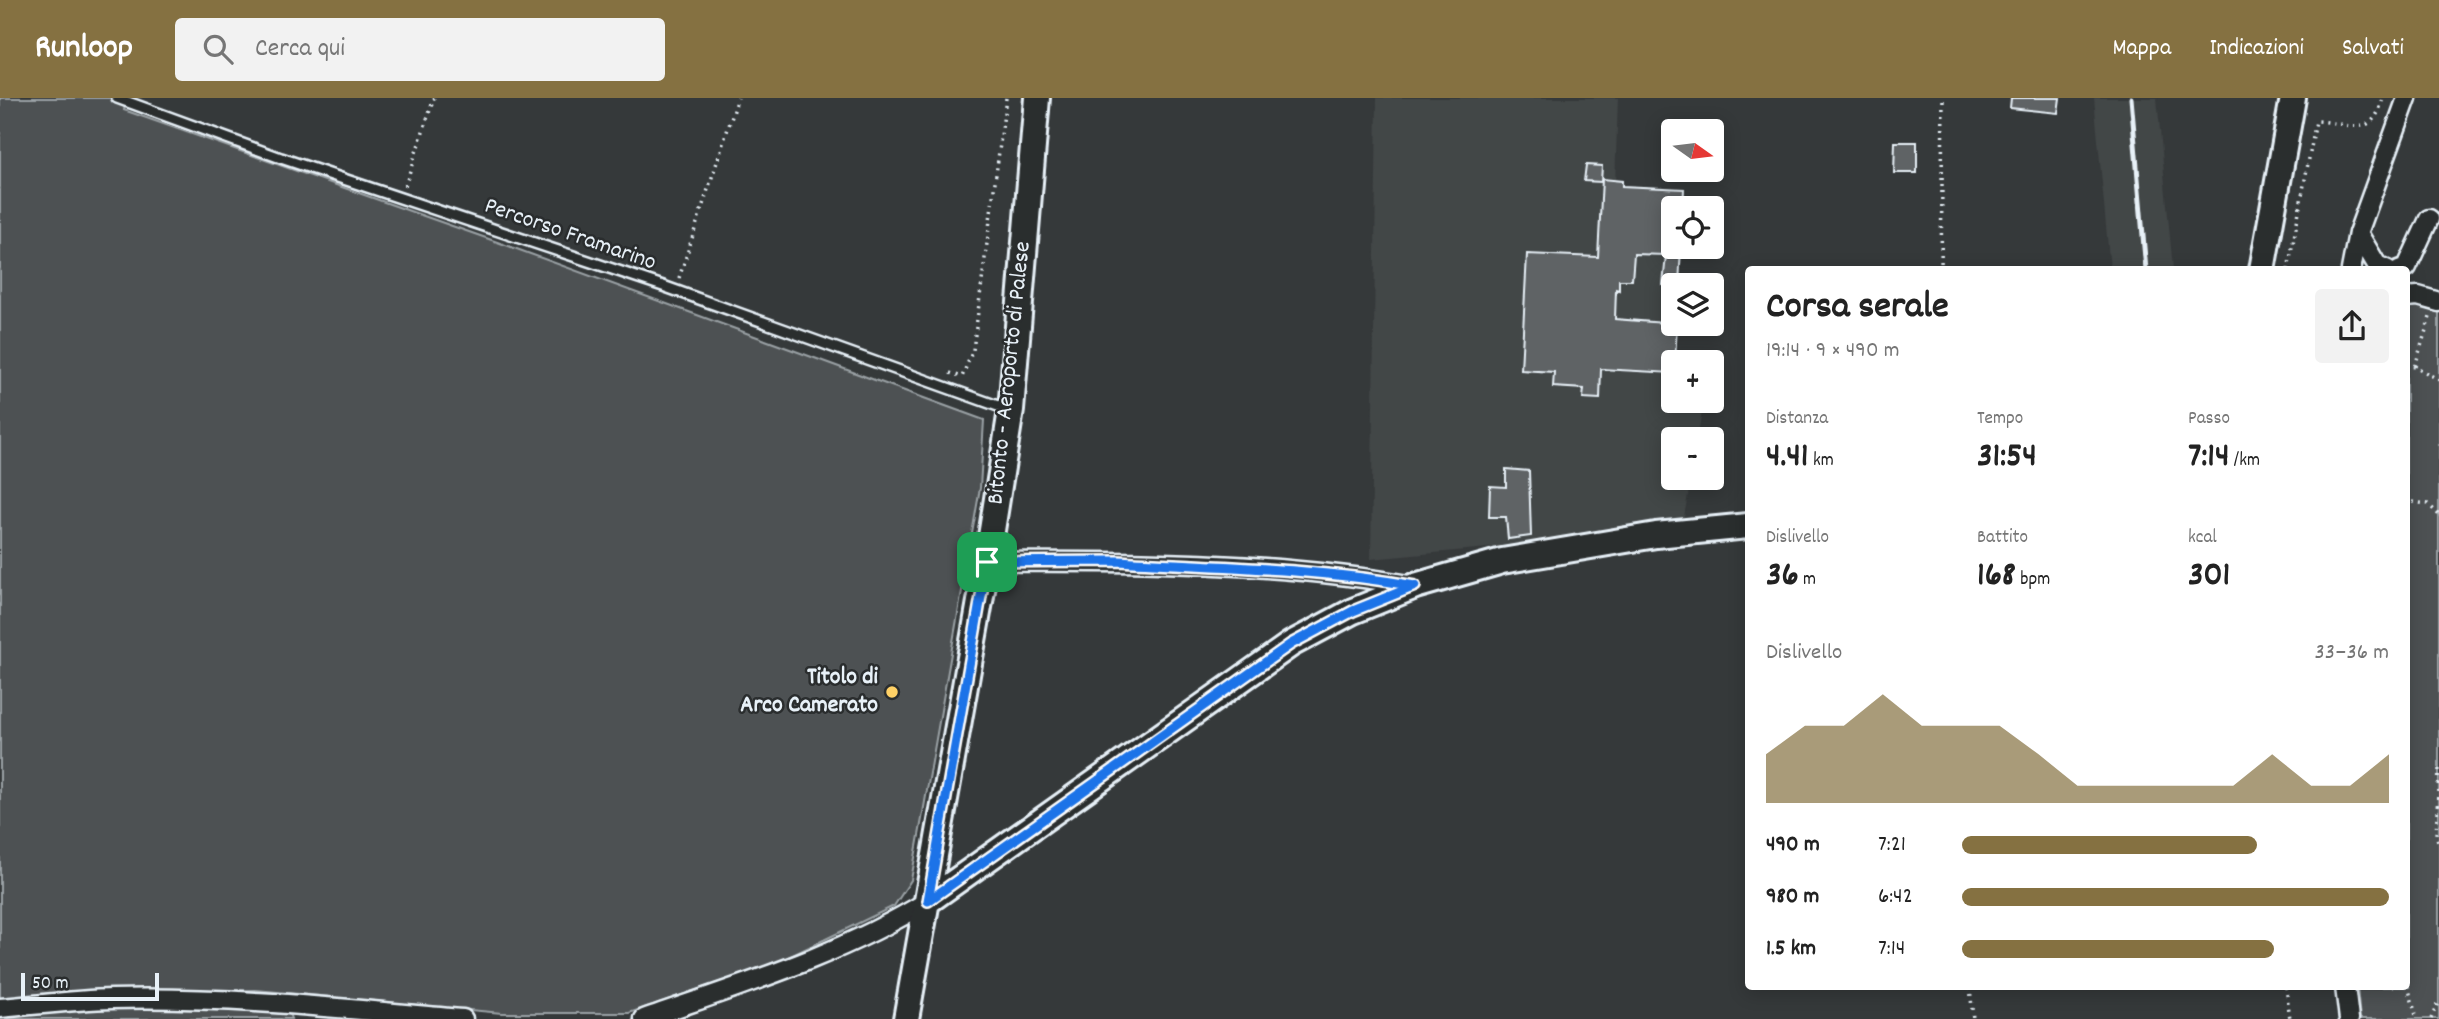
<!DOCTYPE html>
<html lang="it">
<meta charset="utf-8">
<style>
:root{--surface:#fff;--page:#f2f2f2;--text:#222;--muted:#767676;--accent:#857141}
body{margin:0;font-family:Dekko,sans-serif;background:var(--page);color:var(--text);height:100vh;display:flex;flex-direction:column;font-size:26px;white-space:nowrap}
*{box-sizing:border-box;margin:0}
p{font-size:23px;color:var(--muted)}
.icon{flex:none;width:38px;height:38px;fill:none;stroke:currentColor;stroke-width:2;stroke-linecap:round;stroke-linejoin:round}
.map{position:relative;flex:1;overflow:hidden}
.side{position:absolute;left:1745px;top:168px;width:665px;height:724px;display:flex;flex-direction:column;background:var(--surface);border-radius:7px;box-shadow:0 4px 18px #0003}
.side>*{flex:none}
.needle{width:46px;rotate:104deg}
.buttons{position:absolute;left:1661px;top:21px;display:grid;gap:14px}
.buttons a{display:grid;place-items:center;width:63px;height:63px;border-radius:7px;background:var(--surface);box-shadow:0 4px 18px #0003;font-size:35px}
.scale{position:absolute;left:21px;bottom:18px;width:138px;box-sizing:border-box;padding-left:7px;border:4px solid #e8f1f8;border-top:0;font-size:19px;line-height:24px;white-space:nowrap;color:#e8f1f8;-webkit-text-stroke:5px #2a2d2e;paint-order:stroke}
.pin{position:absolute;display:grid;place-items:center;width:60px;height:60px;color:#fff;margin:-30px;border-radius:14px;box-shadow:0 4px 10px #0006}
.round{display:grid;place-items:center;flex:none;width:74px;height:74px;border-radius:7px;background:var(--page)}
.overview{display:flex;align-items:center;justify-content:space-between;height:119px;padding:0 21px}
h1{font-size:38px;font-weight:800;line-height:52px}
.stats{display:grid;grid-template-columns:repeat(3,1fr);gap:10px;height:119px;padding:7px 21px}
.stats div{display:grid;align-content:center}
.stats b{font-size:35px;font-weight:800}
.stats small{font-size:19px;font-weight:400}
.stats p{font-size:19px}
.chart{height:196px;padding:14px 21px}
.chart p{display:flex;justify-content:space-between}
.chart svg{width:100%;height:126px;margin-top:7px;fill:var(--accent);opacity:.7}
ul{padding:0 21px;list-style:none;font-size:23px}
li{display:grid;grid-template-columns:112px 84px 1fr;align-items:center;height:52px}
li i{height:18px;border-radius:9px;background:var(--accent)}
header{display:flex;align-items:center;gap:42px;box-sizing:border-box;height:98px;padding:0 35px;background:var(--accent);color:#fff}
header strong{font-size:33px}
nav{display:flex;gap:38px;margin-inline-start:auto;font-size:24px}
.search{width:490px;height:63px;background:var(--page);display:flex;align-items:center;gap:18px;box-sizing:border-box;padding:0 24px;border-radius:7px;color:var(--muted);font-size:26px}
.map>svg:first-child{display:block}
</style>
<header>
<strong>Runloop</strong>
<div class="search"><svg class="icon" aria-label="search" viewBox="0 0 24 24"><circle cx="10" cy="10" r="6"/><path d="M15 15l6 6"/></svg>Cerca qui</div>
<nav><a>Mappa</a><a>Indicazioni</a><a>Salvati</a></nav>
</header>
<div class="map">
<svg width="2439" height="921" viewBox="0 0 2439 921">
<rect width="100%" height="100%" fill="#35393a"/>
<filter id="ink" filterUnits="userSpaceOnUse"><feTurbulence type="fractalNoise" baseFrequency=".0143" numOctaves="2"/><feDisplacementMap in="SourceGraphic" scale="14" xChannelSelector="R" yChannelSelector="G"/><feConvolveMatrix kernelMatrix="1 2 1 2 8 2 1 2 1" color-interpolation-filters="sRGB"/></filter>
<g filter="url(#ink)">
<path fill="#424647" d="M1377 0H1618L1615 88 1684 91 1683 110H1673V149H1681L1679 187H1673V226H1677L1675 264H1673V303H1704L1697 341H1673V380H1691L1684 419 1519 447 1371 461Z
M2094 0H2157L2173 171H2110Z"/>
<path fill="#4d5152" stroke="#9aa1a5" stroke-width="2" d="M0 0H127L124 12 503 146 984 322 980 390 923 715 911 782 894 808 776 865 629 915H502L256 892 49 895 24 899 284 900 291 921H0Z
M2424 207 2439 210V921H2360L2357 889H2406V208Z"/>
<path fill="#5f6365" stroke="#e8f1f8" stroke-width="2" d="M2011 0H2060L2058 15 2010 10Z
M1895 44H1917V75H1894Z
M1586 67 1602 68 1601 84 1584 83Z
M1602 81 1622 83V88L1684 91 1683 110H1673V149H1681L1679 187H1663L1666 157 1634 156 1632 182H1619V192L1616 191 1615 221 1677 226 1675 264H1673V275L1601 271 1600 301 1583 300 1584 291 1553 289 1554 274 1521 272 1527 156 1598 159Z
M1506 371 1529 373 1531 438 1508 441 1506 419H1489L1490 388 1506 389Z"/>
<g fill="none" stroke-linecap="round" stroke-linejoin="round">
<defs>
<path id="lane" d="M117 0 281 60 663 188 1009 312"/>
<path id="street" d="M2358 135 2377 167 2388 172
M2351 172 2358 135 2407 0
M2399 172 2407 169 2429 121
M2406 199 2418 198 2439 204
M987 464C1129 463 1274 463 1415 488
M2345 889 2349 921
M0 910C37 907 74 902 112 901 229 898 346 911 463 921
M644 921C741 887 841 857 928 803"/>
<path id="secondary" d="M2262 172 2293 0
M928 803 1291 546 1353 513 1415 488 1502 463 1656 437 1748 428
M906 921 987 464 1011 312 1037 0"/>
</defs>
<use href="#lane" stroke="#e8f1f8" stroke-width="14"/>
<use href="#street" stroke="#e8f1f8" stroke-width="23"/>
<use href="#secondary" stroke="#e8f1f8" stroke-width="30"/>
<path stroke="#e8f1f8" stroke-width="3.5" stroke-dasharray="2 5" stroke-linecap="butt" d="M405 88 434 0
M1941 172 1943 0
M2288 172 2316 23C2349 24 2372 44 2383 0
M679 180 738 0
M2406 266 2415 268 2439 282
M2415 268 2430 219
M950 275 962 279 973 252 1006 0
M2406 403 2428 406 2439 417
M2439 671 2436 737 2439 746
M2406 881 2417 921
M1970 889 1973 921
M2286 889 2290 921
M2431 921 2439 902"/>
<use href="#lane" stroke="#2a2d2e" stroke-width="9"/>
<use href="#street" stroke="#2a2d2e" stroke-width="18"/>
<use href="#secondary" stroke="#2a2d2e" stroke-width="24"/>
<path stroke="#e8f1f8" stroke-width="5" d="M2131 0 2146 172"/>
</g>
</g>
<g fill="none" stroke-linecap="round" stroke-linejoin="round" filter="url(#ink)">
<defs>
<path id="route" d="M1117 463C1216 469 1316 470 1415 488L1353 513 1291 546 928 803 987 464Z"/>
</defs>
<use href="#route" stroke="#fff" stroke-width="14"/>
<use href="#route" stroke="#1a73e8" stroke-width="9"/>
</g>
<circle fill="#ffd166" stroke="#2a2d2e" stroke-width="2.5" cx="892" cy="594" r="7"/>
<g text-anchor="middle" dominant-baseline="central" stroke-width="5" stroke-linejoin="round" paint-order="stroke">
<g font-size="24" fill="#e8f1f8" stroke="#2a2d2e">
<text transform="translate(570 137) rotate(19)">Percorso Framarino</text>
<text transform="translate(1010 275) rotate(-84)">Bitonto - Aeroporto di Palese</text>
</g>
<g font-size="24" font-weight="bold" fill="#e8f1f8" stroke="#2a2d2e" text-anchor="end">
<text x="878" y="580">Titolo di<tspan x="878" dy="28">Arco Camerato</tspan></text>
</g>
</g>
</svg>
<div class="buttons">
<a><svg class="needle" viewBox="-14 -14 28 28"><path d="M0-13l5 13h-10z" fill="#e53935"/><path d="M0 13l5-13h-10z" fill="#767676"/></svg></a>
<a><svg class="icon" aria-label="locate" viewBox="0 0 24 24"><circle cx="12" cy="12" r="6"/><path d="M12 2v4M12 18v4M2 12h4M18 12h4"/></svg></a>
<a><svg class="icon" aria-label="layers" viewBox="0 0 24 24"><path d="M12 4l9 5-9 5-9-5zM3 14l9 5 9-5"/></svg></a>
<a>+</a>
<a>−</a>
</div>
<div class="scale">50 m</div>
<div class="pin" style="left:987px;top:464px;background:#1e9e55"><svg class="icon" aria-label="arrive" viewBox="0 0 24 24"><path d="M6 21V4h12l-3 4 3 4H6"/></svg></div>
<section class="side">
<div class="overview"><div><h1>Corsa serale</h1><p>19:14 · 9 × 490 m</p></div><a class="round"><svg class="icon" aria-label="share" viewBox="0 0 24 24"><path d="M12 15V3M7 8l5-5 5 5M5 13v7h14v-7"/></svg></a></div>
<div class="stats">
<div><p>Distanza</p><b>4.41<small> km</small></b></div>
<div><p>Tempo</p><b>31:54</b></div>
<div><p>Passo</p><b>7:14<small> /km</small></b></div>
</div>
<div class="stats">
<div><p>Dislivello</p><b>36<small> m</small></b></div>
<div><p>Battito</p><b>168<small> bpm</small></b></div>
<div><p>kcal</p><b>301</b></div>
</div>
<div class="chart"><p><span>Dislivello</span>33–36 m</p>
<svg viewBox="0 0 160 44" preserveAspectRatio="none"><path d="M0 44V27L10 17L20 17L30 6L40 17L50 17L60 17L70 27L80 38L90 38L100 38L110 38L120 38L130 27L140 38L150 38L160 27V44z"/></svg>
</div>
<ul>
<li><b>490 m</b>7:21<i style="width:69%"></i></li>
<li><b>980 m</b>6:42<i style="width:100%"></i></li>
<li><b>1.5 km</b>7:14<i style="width:73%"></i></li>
</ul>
</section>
</div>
